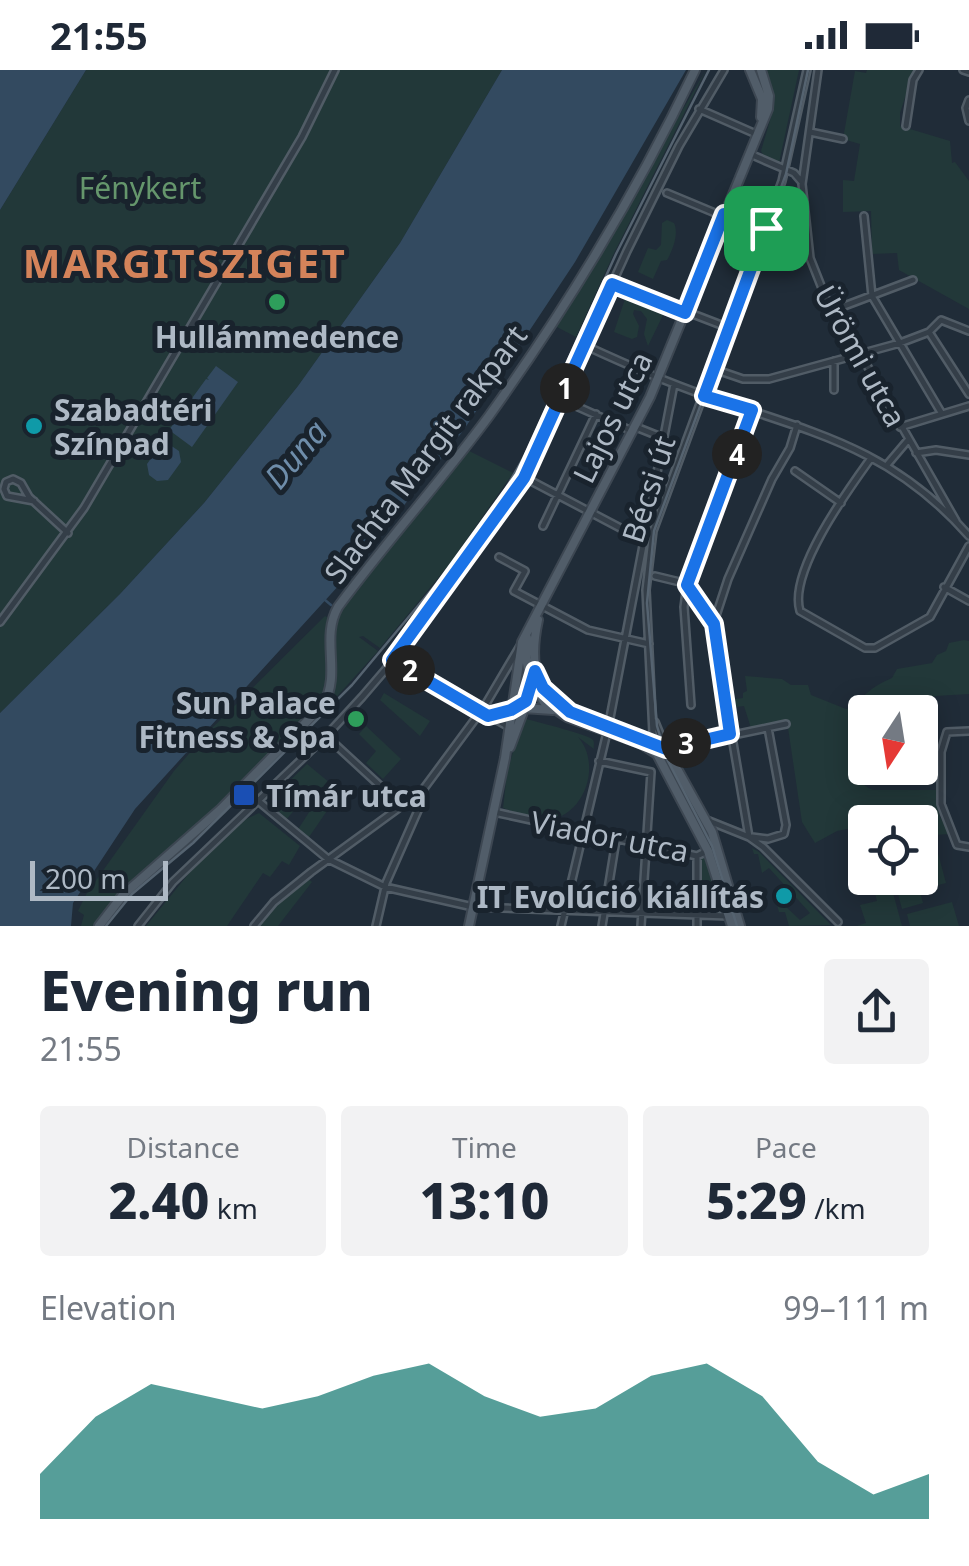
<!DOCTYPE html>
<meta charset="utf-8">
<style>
:root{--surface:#fff;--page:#f2f2f3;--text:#1f2937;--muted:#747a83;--accent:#0f766e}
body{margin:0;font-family:"Noto Sans",sans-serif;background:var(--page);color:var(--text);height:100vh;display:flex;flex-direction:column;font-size:38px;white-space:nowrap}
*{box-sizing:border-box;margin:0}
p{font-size:32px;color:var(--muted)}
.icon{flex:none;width:55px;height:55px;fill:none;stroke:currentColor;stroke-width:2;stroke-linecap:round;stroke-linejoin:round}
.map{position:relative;height:856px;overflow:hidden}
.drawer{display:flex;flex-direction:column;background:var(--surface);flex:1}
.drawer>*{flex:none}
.needle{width:65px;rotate:192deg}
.tools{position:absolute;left:848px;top:625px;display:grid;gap:20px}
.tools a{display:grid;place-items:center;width:90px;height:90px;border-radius:10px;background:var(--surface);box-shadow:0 5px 25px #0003;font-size:50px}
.scale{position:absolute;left:30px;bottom:25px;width:138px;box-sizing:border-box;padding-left:10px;border:5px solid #aeb9c5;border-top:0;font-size:28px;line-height:35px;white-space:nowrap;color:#aeb9c5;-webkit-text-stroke:8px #19232d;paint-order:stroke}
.pin{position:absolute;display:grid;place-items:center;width:85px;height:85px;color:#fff;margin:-42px;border-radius:20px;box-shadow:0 5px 15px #0006}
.km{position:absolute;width:50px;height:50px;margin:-25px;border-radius:50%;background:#222;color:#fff;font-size:28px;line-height:50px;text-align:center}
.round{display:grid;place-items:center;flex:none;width:105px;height:105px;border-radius:10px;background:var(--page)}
.head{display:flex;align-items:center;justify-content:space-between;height:170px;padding:0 40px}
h1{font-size:55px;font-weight:800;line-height:75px}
.figures{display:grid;grid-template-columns:repeat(3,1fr);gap:15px;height:170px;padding:10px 40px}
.figures div{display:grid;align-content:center;border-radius:10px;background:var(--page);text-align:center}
.figures b{font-size:50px;font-weight:800}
.figures small{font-size:28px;font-weight:400}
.figures p{font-size:28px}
.chart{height:280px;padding:20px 40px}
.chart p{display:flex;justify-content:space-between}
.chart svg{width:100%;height:180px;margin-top:10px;fill:var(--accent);opacity:.7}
.status{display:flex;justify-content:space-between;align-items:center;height:70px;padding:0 50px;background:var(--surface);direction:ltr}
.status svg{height:28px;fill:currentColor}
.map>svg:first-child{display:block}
</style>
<div class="status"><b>21:55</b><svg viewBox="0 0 49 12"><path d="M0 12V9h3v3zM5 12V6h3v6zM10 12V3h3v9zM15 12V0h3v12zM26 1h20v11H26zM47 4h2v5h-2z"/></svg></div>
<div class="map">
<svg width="969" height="856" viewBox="0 0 969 856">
<rect width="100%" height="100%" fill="#202c38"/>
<path fill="#223839" d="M86 0H502L400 173 298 316 204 433 120 524 0 643V140Z
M706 0 614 183 576 267 555 256Z
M767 0H799L779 93 764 86 761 81 774 37Z
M867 0H914L900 43V56L950 71 952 93 955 92 969 111V239L899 200 897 183 872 184 871 141 843 142V110L854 111 860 74 843 69 855 1 866 3Z
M667 150 674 153C679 163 673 180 667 190L661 191 653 209 638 202 648 178 656 180 661 175 662 153Z
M626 226 665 241 648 276 644 264 647 249 641 241 634 240 633 244 639 256 637 267 632 269 614 262Z
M469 381 513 403 448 496 380 578 363 566 359 567 378 581 323 642 316 638 198 760 130 812 95 856H81L84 845 78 841 87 823 174 701 207 663 325 546 336 552 339 542Z
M964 570 969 571V624L935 626 907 642H865V669L858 672C848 688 854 713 873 720H937L940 747 950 764 933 765 946 813 923 819 920 808V752H865V785L857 757 837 761 815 773 802 752 787 651 751 658 744 636 729 638 728 630 743 628V623L747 621 745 606 782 609 791 615H808L811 625 846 639 857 636C866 620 877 615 892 608L897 599 932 593 937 585 946 581 949 573Z
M384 623 430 651 420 666 380 630Z
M526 649C541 653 590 665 593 670 595 673 593 676 594 679L578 667C603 695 584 751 541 751 526 750 516 742 503 738L507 703 522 650Z
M366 656 401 689 383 709 366 693 376 681 359 664Z
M307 694 347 727 338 739 331 735 307 770 297 761 313 736 304 729 285 751 267 733Z
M259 743 300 776 289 795 282 791 270 807 263 803 227 856H146L195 796 244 750Z
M752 778 759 782 831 855 789 856 785 842H779L777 834 782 833 800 850 810 843 769 798 762 803 758 784H754Z
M699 787 707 788 722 840H704Z
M306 807 312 812 278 856H257L276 832Z
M871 808H889L902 856H857L866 853 860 835 877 831Z
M916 808 923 833 902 839 894 809Z
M952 832 959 856H910L907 844Z"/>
<path fill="#334a60" d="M0 0H86L0 140Z
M502 0H686L575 192 463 361 351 502 135 739 73 833 71 856H0V643L120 524 204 433 298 316 400 173Z
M216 296 238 312 192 377 169 360 206 309 209 310 207 308Z
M170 375 179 381 181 392 168 410 157 411 149 405 147 394 159 377Z"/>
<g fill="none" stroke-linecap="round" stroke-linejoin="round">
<path stroke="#334a60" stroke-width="2.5" d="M325 530 331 535"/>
<defs>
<path id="minor" d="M818 0 802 114 810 188 831 241 861 285 956 451
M963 0 969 2
M969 30 966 38 969 51
M699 39 756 64
M906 56 913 10 919 0
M810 62 843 69
M750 84 794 103 801 111
M667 123 715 143 806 171
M864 146 872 226 942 344
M612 213 729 258
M831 241 913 210
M929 262 969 324
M584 275C623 293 663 311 704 325 810 362 890 376 969 466
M834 291V320
M714 299 743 309H769L900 273 929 262 941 250 969 261
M567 332 632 361
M636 357 661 367
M900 357 969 336
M916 383 936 380 969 385
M871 388C848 420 788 502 800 541L865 578H875L930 547 969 476
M886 396 908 370
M795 401 841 433
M533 412 645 471
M34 431 7 426 4 419 6 412 13 409 21 413 29 427 68 463
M543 456 596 344
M499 487 525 501 514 521 588 560 649 574
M655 506 684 513 713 555 749 767
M944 517 969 531
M0 552 84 438 302 67 335 0
M713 555 728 509 772 409 790 378 797 355
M393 591 509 657
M691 635 684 537 687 515 752 341
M491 645 523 638
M655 652 666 679 786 654
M969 661 947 662 941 682V734L957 775 969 777
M326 666 402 736
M657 684 653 664 646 520 653 461 782 111 807 0
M599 691 651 702 641 856
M257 730 328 789 385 817 473 837 728 846
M494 742 697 786 713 778 717 781
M709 751 749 767 763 777 838 852
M752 767 768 769 784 764 786 755 768 658
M138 856 173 812 326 666 362 627 398 585 524 407 627 181 679 76 724 0
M254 856 274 832 311 802 422 721 484 637 520 576
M376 856 386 813 420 736 422 721
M561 856 608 658 674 314
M602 856 616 770
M697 856V786"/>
<path id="major" d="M750 0 762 29 761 47
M538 550C514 660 602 640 666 679L712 762 740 856
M527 568 526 588 530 609 544 632 567 647 640 673 657 684 708 781 732 856
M523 638 553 640
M510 677 533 615
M99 856 123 825 221 739 323 635C342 603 320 569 338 537 386 472 441 411 489 346 567 237 638 120 695 0
M469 856 505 688 522 572 650 327 768 39 769 26 761 0"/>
</defs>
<use href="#minor" stroke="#515c66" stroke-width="10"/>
<use href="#major" stroke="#3d4752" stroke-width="12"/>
<use href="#minor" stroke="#343e48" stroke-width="5"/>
<use href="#major" stroke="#515d69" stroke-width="8"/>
<path stroke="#556370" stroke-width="2.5" d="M106 856 132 824 193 773 352 615 447 501 498 432 525 385 616 184 709 0
M737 856 712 776 667 689 657 656 647 533 654 461 786 104 808 0"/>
</g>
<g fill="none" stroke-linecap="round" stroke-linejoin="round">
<defs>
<path id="route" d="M724 144 766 158 704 326 752 340 687 515 714 554 730 664 666 679 570 642 543 618 535 601 526 631 511 640 488 646 392 590 524 408 612 214 685 243Z"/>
</defs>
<use href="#route" stroke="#fff" stroke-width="20"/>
<use href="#route" stroke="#1a73e8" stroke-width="12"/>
</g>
<g fill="#2e9e5b" stroke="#19232d" stroke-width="4">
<circle cx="277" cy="232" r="10"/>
<circle cx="356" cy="649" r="10"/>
</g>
<g fill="#0f9aa8" stroke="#19232d" stroke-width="4">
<circle cx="34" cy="356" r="10"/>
<circle cx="784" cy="826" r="10"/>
</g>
<rect fill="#1a4fb4" stroke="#19232d" stroke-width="4" x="232" y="713" width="24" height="24" rx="5"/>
<g text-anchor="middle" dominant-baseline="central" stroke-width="10" stroke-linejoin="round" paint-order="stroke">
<g font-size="30" fill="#65966c" stroke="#19232d">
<text x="140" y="117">Fénykert</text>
</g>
<g font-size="30" font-weight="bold" fill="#aeb9c5" stroke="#19232d" text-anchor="start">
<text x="277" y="266" text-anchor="middle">Hullámmedence</text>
<text x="54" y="339">Szabadtéri<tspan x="54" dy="34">Színpad</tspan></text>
<text x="336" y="632" text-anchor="end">Sun Palace<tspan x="336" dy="34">Fitness &amp; Spa</tspan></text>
<text x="266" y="725">Tímár utca</text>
<text x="764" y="826" text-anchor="end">IT Evolúció kiállítás</text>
</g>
<g font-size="30" fill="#aeb9c5" stroke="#19232d">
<text transform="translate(861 286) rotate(61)">Ürömi utca</text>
<text transform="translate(612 347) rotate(-64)">Lajos utca</text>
<text transform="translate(425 384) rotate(-53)">Slachta Margit rakpart</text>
<text transform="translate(648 419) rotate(-72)">Bécsi út</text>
<text transform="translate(610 766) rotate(11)">Viador utca</text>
</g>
<g font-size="32" font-style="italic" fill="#6e8daa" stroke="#19232d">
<text transform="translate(295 384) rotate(-50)">Duna</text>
</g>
<g font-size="40" font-weight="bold" letter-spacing="2.5" fill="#d4835a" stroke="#19232d">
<text x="185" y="192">MARGITSZIGET</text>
</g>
</g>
</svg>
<div class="tools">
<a><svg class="needle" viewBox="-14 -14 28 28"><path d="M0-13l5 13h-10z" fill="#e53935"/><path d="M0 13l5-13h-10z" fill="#747a83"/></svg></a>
<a><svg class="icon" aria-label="locate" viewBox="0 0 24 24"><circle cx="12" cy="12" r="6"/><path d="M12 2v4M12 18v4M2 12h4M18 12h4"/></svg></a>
</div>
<div class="scale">200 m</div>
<div class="pin" style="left:766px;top:158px;background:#1e9e55"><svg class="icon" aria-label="arrive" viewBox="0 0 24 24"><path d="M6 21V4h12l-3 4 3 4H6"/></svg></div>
<b class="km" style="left:565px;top:318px">1</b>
<b class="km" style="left:410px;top:600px">2</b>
<b class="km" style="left:686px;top:673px">3</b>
<b class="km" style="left:737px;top:384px">4</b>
</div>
<section class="drawer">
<div class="head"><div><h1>Evening run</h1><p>21:55</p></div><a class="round"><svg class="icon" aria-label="share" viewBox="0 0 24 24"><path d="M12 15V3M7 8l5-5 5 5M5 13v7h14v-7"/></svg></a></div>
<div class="figures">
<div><p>Distance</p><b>2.40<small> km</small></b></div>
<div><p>Time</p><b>13:10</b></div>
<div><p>Pace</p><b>5:29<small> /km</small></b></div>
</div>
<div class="chart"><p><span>Elevation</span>99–111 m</p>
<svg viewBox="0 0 160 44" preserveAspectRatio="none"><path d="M0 44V33L10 19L20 11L30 14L40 17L50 14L60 9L70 6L80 14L90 19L100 17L110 9L120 6L130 14L140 30L150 38L160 33V44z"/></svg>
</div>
</section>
